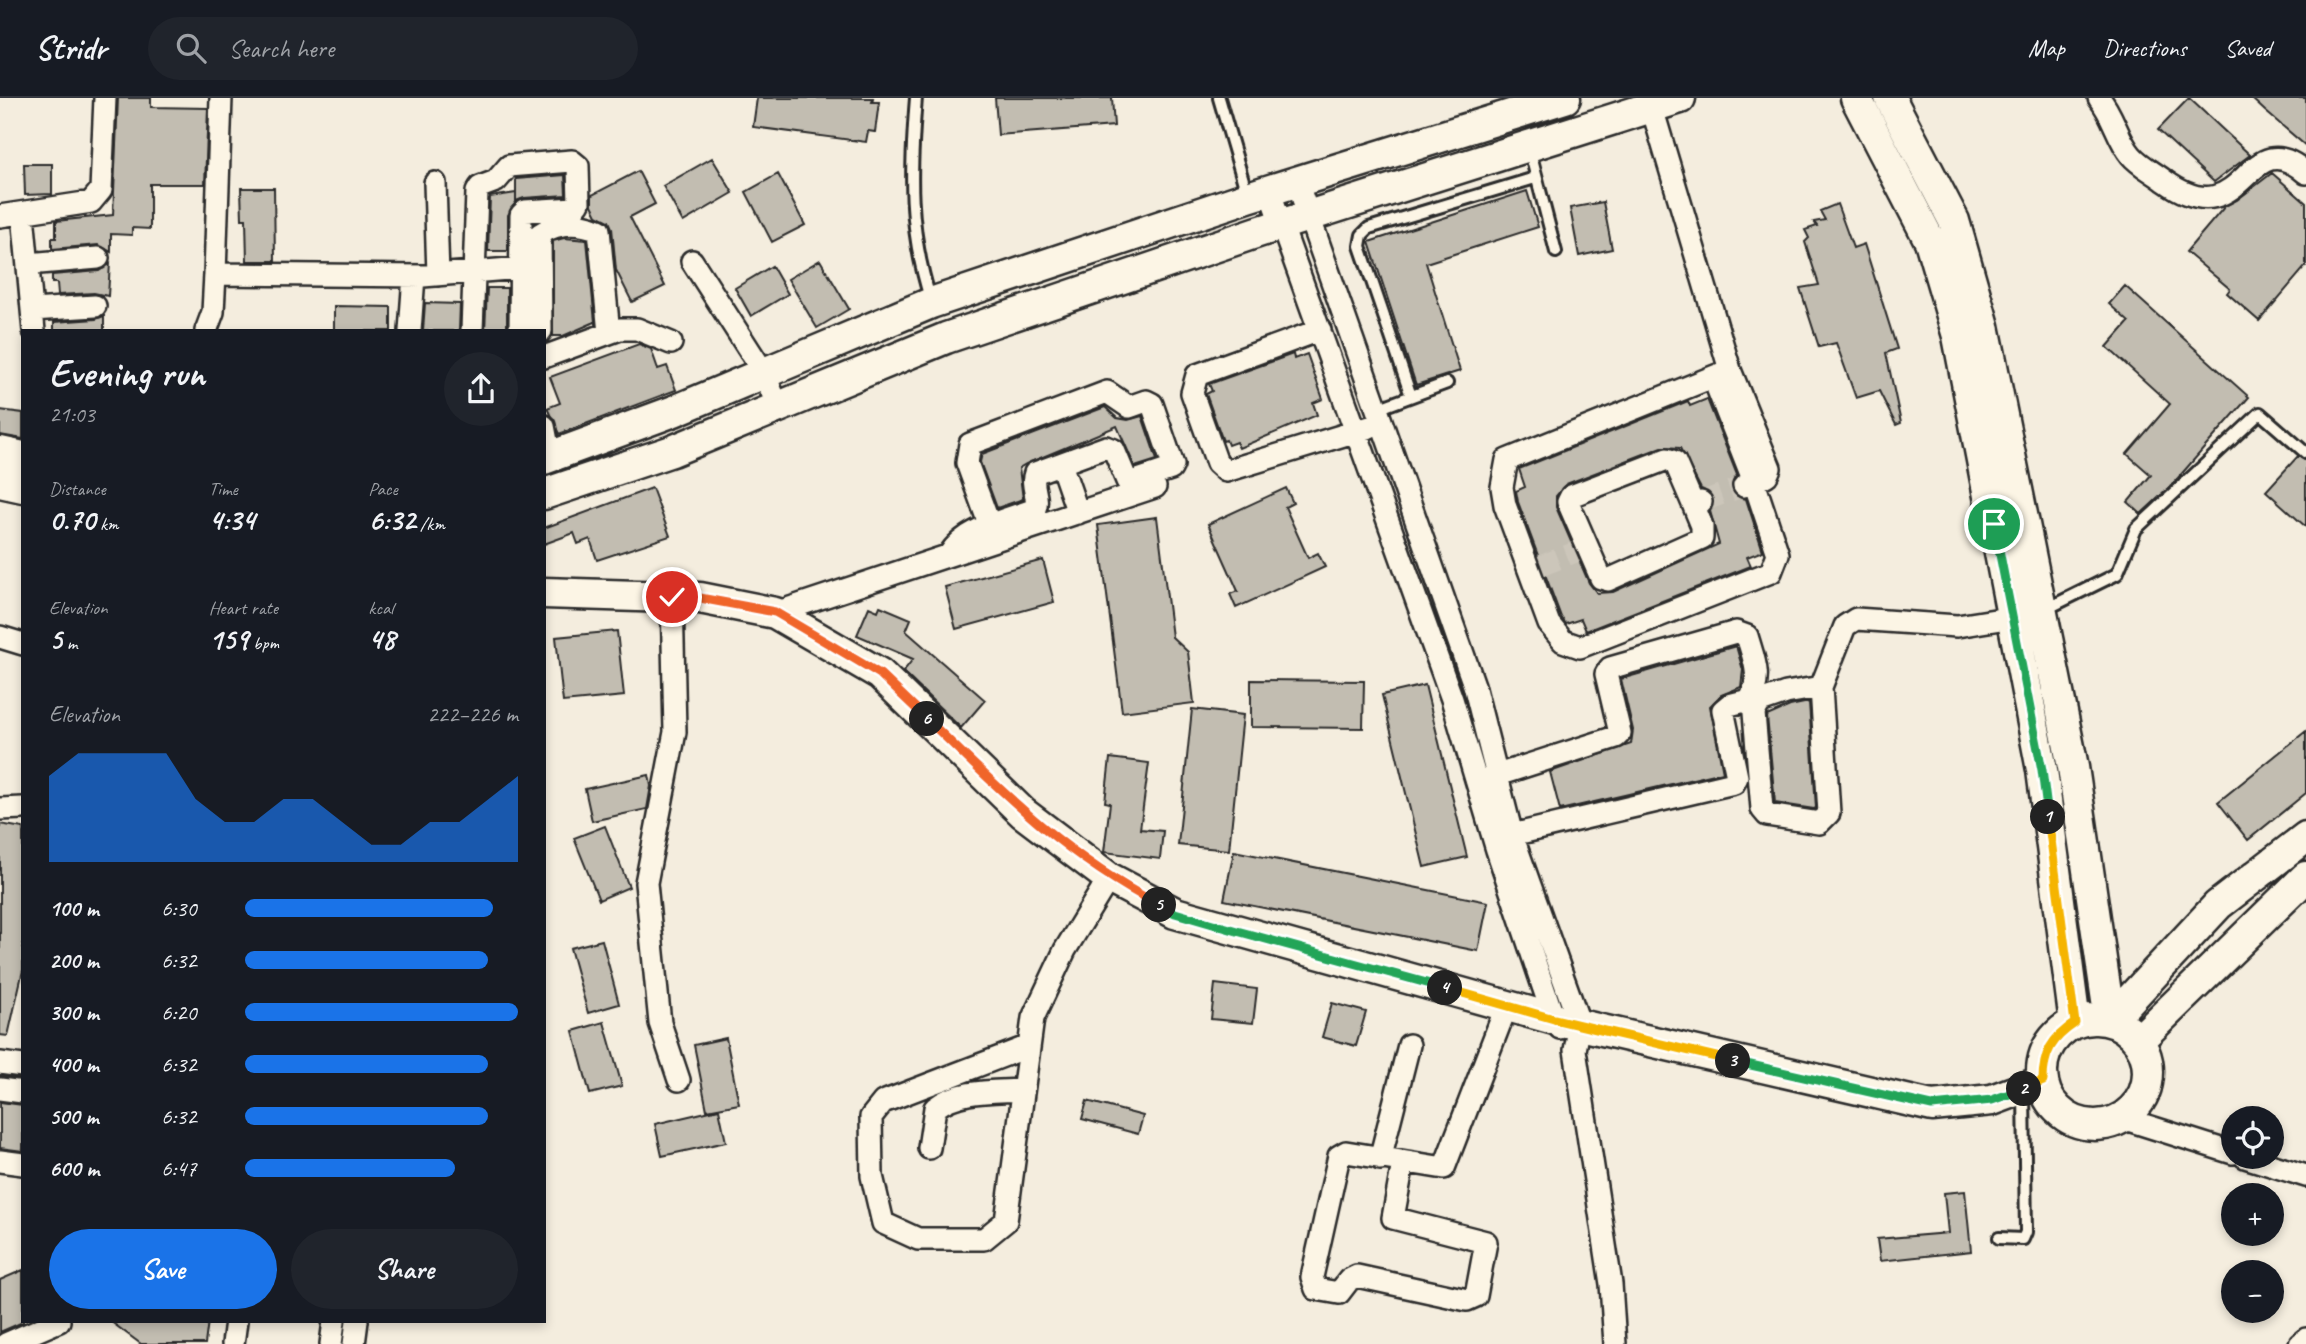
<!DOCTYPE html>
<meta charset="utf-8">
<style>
:root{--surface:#171b24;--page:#20242c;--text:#f1f3f6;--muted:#9ea1a6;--line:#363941;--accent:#1a73e8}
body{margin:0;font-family:Caveat,sans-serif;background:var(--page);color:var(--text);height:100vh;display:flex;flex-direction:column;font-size:26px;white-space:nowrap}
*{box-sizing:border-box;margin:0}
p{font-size:23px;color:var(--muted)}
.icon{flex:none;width:38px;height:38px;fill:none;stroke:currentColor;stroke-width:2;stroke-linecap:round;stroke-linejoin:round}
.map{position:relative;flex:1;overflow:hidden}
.drawer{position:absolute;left:21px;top:231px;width:525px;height:994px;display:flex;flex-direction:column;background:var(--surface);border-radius:0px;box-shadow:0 4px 10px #0003}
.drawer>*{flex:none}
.buttons{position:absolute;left:2221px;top:1008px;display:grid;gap:14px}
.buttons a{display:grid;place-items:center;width:63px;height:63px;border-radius:50%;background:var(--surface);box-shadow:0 4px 10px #0003;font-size:35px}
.pin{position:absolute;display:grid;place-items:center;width:60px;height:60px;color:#fff;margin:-30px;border:4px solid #fff;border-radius:50%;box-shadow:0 2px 7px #0007}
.km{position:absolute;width:35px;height:35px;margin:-18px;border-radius:50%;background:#222;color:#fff;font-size:19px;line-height:35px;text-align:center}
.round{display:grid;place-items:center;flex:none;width:74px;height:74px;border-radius:37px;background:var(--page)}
.head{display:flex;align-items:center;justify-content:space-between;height:119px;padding:0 28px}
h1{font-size:38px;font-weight:700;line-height:52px}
.stats{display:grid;grid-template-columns:repeat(3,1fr);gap:10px;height:119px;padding:7px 28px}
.stats div{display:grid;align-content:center}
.stats b{font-size:30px;font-weight:700}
.stats small{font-size:19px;font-weight:400}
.stats p{font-size:19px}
.chart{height:196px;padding:14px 28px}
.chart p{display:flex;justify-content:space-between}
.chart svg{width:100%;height:126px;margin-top:7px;fill:var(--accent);opacity:.7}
.button{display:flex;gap:14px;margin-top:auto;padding:14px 28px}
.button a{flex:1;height:80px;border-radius:42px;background:var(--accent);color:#fff;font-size:28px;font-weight:700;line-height:80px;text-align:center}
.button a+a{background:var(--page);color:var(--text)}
ul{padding:0 28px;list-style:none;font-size:23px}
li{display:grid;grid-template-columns:112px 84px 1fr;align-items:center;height:52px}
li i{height:18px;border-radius:9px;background:var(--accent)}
header{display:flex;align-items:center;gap:42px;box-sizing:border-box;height:98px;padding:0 35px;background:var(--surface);border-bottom:2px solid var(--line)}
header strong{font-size:33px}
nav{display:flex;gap:38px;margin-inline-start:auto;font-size:24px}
.search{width:490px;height:63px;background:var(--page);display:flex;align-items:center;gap:18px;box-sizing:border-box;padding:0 24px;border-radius:38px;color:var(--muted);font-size:26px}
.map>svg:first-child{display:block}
</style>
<header>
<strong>Stridr</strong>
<div class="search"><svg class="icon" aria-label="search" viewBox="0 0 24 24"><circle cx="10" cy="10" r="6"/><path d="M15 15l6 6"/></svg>Search here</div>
<nav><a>Map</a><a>Directions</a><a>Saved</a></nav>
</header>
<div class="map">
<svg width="2306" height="1246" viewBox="0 0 2306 1246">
<rect width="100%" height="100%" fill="#f4edde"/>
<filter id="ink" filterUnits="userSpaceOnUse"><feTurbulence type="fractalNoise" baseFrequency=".0143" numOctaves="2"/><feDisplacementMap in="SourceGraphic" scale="14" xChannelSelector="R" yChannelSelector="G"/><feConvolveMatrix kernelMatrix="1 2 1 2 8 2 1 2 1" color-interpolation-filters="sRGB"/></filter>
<g filter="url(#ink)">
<path fill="#c2bdb1" stroke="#2b2b2b" stroke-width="2" fill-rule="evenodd" d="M118 0H151V9L208 10 205 86H150V131L132 130V137L111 136V154L98 147 52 151V140H56V123L113 117Z
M757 0H873L872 4H879L875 34 868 33 866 44 753 29Z
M995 0H1112L1114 28 998 37Z
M2189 0 2250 57 2214 84 2158 32Z
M2251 0H2306V48L2265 13Z
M712 60 733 95 683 124 663 88Z
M24 66H52V96L25 97Z
M638 73 655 106 630 119 665 188 632 204 616 172 612 130 609 123 597 117 592 107V97Z
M2272 75 2306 105V168L2259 223 2227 195 2230 191 2186 154 2225 108 2237 102Z
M778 76 805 127 772 144 746 94Z
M565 77 566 97 524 100 516 103V81Z
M241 90H274L275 163H247L246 121H242Z
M1527 93 1538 129 1426 165 1460 273 1416 287 1369 144Z
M516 95V104L508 117V153H488L490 99Z
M1603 104 1612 151 1579 158 1570 110Z
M1837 106 1853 150 1864 146 1897 251 1886 255 1901 325 1896 327 1879 293 1856 300 1836 245 1819 249 1800 190 1819 187 1805 144 1809 140 1805 132 1817 128 1814 124 1825 122 1820 113Z
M564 140 587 142 595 224 563 238H553V143Z
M820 162 849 211 817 230 788 181Z
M110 165 108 198 94 195 58 197 57 185H52V177L99 173Z
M772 168 788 196 751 218 735 190Z
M2125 188 2249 299 2170 389 2141 416 2128 404 2151 377 2127 356 2170 306 2107 249 2129 224 2109 206Z
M487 190H507V233H485Z
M425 205 460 206 459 233H423Z
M334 208 391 209V233H334Z
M104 218V233H54V224L96 221Z
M639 246 651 251 658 271 667 268 676 292 559 336 547 310 560 305 550 279Z
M1293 256 1294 261 1307 256 1323 301 1313 305 1317 317 1239 350 1236 344 1228 347 1226 342 1223 343 1206 296 1212 293 1209 286Z
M1707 301 1737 377 1731 385 1732 392 1736 399 1746 401 1763 453 1747 459 1751 468 1586 533 1581 521 1566 526 1561 519 1518 404 1516 393 1525 389 1519 371 1688 303 1690 308ZM1662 349 1680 350 1701 391 1711 395 1714 407 1710 413 1719 446 1613 494 1597 495 1589 485 1556 409V398L1566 386Z
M1105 309 1117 320 1128 322 1142 318 1157 362 1135 369 1117 328 1026 366 1019 370 1023 401 997 410 980 364 982 356Z
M0 312 23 315V341L0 337Z
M2298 358 2306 363V429L2266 393Z
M652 390 670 438 597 462 590 441 578 446 574 435 544 446V430Z
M1286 390 1293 405 1285 409 1308 460 1318 455 1325 469 1236 510 1230 496 1238 493 1208 426Z
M1157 419 1172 539 1188 554 1194 605 1122 614 1098 427Z
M1043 462 1054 504 956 531 945 489Z
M880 508 911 521 906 533 985 602 961 630 903 574 913 561 857 537 869 509 878 513Z
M617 533 624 598 563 604 556 539Z
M1736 548 1743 572 1741 589 1721 597 1710 608 1723 674 1560 712 1550 674 1631 646 1633 632 1621 581Z
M1251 582 1364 583 1363 630 1251 629Z
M1425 587 1467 759 1424 769 1382 597Z
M1809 604 1816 710 1814 711 1775 705 1767 618 1790 608Z
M1192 611 1243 617 1229 752 1178 747Z
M2306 633V695L2248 742 2218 704Z
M1110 660 1149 665 1140 731 1163 733 1160 761 1104 754 1110 705 1105 704Z
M649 677 651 688 647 711 592 723 585 691Z
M0 726 23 730V872L8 938 0 937Z
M605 728 629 789 599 802 574 740Z
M1234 753 1488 804 1478 853 1224 802Z
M602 842 619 906 588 915 570 850Z
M1215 886 1257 891 1253 925 1211 921Z
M1332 905 1366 914 1356 948 1322 939Z
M604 924 622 988 590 996 573 933Z
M726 940 739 1006 707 1012 694 947Z
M1087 1003 1143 1018 1138 1036 1082 1021Z
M0 1004 23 1007V1053L0 1050Z
M719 1011 726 1044 662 1058 655 1026Z
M1965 1093 1971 1153 1880 1163 1877 1141 1948 1135 1944 1095Z
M23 1172V1224L0 1234V1182Z
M110 1223H208L205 1246H141Z"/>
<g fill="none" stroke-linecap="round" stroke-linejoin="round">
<path stroke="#ccc6ba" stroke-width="21" stroke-dasharray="21 10" stroke-linecap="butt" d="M1701 404 1744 388
M1538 469 1583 451"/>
<defs>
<path id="lane" d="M916 0C910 74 908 131 931 203
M1219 0 1247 96
M1529 50 1556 154
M1411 298 1360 148 1362 137 1369 130 1535 80
M1377 311 1447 285
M2044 512 2117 476 2136 431 2260 315 2306 355
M1999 1140 2023 1141 2026 1134 2024 994"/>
<path id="street" d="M221 0 215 176 423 178 521 170
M1649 0 1730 272 1770 370 1767 377 1754 384 1778 456 1771 474 1580 549 1563 543 1549 526 1505 407 1502 389 1507 362 1730 272
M2099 0C2114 18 2117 40 2131 57 2139 67 2155 75 2165 83 2247 142 2244 20 2306 75
M1297 84 1474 587 1512 737 1580 927 1575 952 1611 1186 1615 1246
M435 85 438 177
M1269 92 1452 601 1497 752 1554 921 1560 930
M23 116 34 233
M0 118 91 104 101 92 105 0
M692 163 764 275 778 309
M28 166 98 160
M32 212 95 208
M1320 232 1197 277 1192 295 1217 365 1226 373 1370 329
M206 233 213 214 215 176
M410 233 414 178
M472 233 477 94 480 89 496 83 509 68 572 63 578 68 579 105 575 110 525 113 521 117 520 233
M541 233 540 136C559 123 579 124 599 132L609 235
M544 259 620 231H637L671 245
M1713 279 1754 384 1744 388
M544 328 550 359
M1061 366 1078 415
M1693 406 1675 364 1667 361 1571 398 1568 404 1601 480 1608 482 1702 440V428L1693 406 1701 404
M949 457C965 430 1006 422 1035 411 1040 399 1030 388 1035 375L1106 349 1114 352 1127 383 1132 384 1171 371 1173 367 1152 306 1146 303 1129 309 1107 294 970 346 967 365 990 428
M672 499 675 634 646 785 660 925 679 982
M775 515 1155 389
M0 539 23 546
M1821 589 1786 595 1760 604 1754 615 1762 711 1767 717 1819 725 1829 715 1821 589 1845 528 1856 521 1957 528 2026 517
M1485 681 1616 639 1620 635 1606 576 1610 570 1736 534 1747 538C1754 562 1763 580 1749 602L1729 607 1723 612 1737 679 1734 685 1512 737
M0 711 23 710
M1029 948 883 1004 871 1019 872 1078 883 1125 918 1141H984L1006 1123 1033 920 1065 852 1109 780
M0 965 23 968
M0 991 23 994
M2122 1020 2233 1055
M929 1050 935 1010C959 991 994 994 1023 992
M2245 1059 2306 1078
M1380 1061 1409 947
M0 1063 23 1066
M1403 1065 1393 1120 1486 1144 1476 1198 1467 1202 1357 1178 1349 1182 1339 1195 1316 1191 1312 1179 1339 1058 1346 1054 1444 1070 1507 907
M6 1246 59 1223
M233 1246 236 1223
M331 1246 334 1223
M354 1246 357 1223
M2300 1246 2306 1241"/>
<path id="secondary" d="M1856 0 1930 143 1958 238 2042 672 2075 925
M1890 0 1954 123 1984 228 2073 669 2110 923
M0 354 23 359
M544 361 674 313 931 205 1248 99 1565 0
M0 384 23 389
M544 396 672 353 946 240 1258 134 1680 0
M544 495 700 500 775 515 880 576 1023 715 1109 780 1175 815 1554 921 1932 1008 1992 1002 2043 983
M2042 974a53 53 0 1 1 106 0a53 53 0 1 1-106 0Z
M2110 923 2218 807 2306 739
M2138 943 2306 779"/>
</defs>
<use href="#lane" stroke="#2b2b2b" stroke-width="16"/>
<use href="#street" stroke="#2b2b2b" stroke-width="26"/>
<use href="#secondary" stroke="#2b2b2b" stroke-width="35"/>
<use href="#lane" stroke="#fcf5e5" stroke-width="10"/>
<use href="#street" stroke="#fcf5e5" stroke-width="21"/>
<use href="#secondary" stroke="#fcf5e5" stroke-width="30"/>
</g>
</g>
<g fill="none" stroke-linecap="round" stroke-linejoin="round" filter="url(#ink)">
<defs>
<path id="split-1" d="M1994 426 2042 672 2048 719"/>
<path id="split-2" d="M2024 991 2043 983C2043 955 2052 940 2075 925L2048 719"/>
<path id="split-3" d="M1733 963 1932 1008 1992 1002 2024 991"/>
<path id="split-4" d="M1445 890 1554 921 1733 963"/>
<path id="split-5" d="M1159 807 1175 815 1237 833 1445 890"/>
<path id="split-6" d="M927 621C1003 695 1064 757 1159 807"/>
<path id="split-7" d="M672 499 700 500 775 514 880 576 927 621"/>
</defs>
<use href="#split-1" stroke="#fff" stroke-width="14"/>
<use href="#split-2" stroke="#fff" stroke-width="14"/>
<use href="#split-3" stroke="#fff" stroke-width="14"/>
<use href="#split-4" stroke="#fff" stroke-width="14"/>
<use href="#split-5" stroke="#fff" stroke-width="14"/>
<use href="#split-6" stroke="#fff" stroke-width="14"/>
<use href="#split-7" stroke="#fff" stroke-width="14"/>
<use href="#split-1" stroke="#22a559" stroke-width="9"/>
<use href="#split-2" stroke="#f5b400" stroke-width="9"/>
<use href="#split-3" stroke="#22a559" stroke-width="9"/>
<use href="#split-4" stroke="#f5b400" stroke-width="9"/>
<use href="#split-5" stroke="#22a559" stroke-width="9"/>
<use href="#split-6" stroke="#f0652b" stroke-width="9"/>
<use href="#split-7" stroke="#f0652b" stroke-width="9"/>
</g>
</svg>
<div class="buttons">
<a><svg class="icon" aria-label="locate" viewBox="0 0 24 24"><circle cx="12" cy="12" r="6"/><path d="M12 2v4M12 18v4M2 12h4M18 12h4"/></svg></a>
<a>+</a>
<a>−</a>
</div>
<div class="pin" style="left:1994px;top:426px;background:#1e9e55"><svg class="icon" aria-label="arrive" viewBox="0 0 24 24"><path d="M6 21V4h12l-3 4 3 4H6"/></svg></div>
<div class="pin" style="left:672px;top:499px;background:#d93025"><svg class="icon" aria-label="check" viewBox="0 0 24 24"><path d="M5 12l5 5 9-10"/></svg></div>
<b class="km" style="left:2048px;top:719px">1</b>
<b class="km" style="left:2024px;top:991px">2</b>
<b class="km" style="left:1733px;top:963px">3</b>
<b class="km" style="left:1445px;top:890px">4</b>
<b class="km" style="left:1159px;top:807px">5</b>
<b class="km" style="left:927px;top:621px">6</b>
<section class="drawer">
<div class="head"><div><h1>Evening run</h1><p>21:03</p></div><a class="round"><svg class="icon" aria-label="share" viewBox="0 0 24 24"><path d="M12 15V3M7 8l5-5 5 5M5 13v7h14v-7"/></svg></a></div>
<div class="stats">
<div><p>Distance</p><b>0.70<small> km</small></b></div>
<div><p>Time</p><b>4:34</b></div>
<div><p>Pace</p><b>6:32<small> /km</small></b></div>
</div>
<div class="stats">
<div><p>Elevation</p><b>5<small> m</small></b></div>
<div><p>Heart rate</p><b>159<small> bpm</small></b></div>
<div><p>kcal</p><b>48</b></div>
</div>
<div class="chart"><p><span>Elevation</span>222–226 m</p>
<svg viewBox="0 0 160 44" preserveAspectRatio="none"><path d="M0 44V14L10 6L20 6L30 6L40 6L50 22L60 30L70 30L80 22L90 22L100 30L110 38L120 38L130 30L140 30L150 22L160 14V44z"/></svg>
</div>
<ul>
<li><b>100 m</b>6:30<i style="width:91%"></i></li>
<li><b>200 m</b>6:32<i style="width:89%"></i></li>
<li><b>300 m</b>6:20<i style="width:100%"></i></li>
<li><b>400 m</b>6:32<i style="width:89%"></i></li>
<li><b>500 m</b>6:32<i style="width:89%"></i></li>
<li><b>600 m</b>6:47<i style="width:77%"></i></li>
</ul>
<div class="button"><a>Save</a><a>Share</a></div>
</section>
</div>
